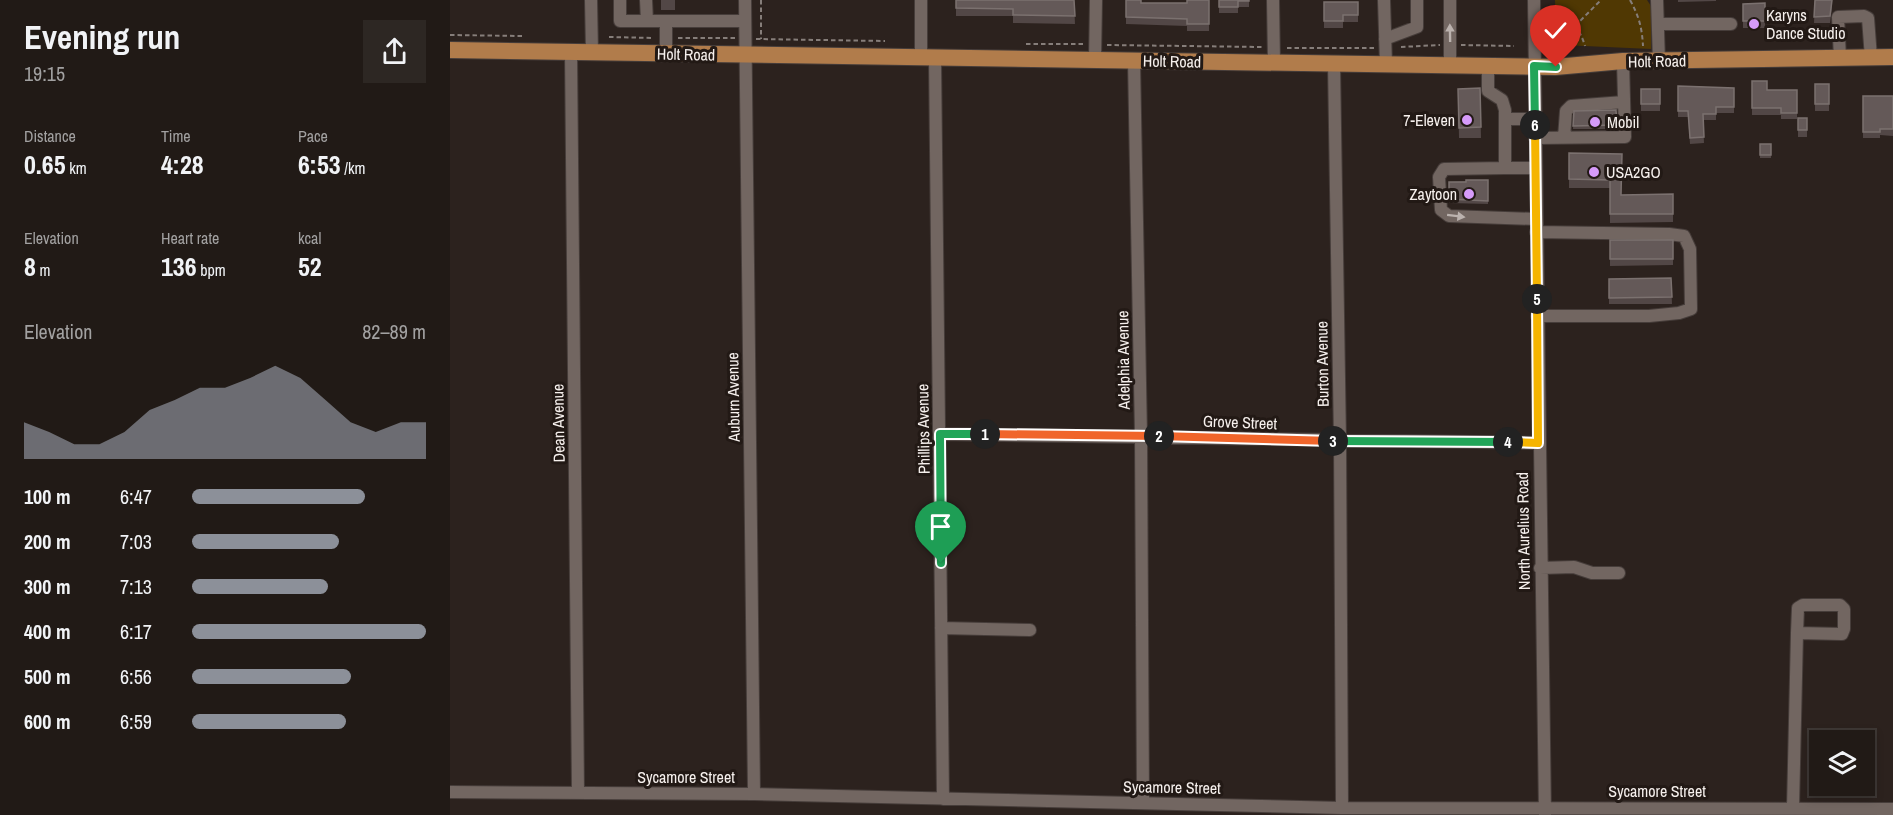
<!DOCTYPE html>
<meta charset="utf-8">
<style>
:root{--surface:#211a16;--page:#2d2723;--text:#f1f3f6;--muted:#a2a1a1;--line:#3e3835;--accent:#8c9099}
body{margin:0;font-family:"Archivo Narrow",sans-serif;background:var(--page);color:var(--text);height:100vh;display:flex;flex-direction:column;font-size:22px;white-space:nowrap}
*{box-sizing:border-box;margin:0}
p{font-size:20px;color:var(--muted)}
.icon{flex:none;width:33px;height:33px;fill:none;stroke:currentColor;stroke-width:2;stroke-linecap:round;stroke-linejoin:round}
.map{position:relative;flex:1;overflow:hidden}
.side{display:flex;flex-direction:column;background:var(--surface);width:450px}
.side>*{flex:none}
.buttons{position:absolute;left:1359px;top:730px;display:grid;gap:12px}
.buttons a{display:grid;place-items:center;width:66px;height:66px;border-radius:0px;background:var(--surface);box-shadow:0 3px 9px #0003,0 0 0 2px var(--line);font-size:30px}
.pin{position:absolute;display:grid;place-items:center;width:51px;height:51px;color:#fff;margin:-62px -26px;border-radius:50% 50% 50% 0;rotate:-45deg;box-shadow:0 0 6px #0007}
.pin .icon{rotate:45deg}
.km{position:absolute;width:30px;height:30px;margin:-15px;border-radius:50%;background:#222;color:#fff;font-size:16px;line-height:30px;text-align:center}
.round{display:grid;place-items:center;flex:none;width:63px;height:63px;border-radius:0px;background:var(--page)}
.overview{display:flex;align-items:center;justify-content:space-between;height:102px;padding:0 24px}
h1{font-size:33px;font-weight:700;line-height:45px}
.stats{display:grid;grid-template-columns:repeat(3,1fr);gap:9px;height:102px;padding:6px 24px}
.stats div{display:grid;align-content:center}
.stats b{font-size:26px;font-weight:700}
.stats small{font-size:16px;font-weight:400}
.stats p{font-size:16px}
.chart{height:168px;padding:12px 24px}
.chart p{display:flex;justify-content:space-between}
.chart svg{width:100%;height:108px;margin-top:6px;fill:var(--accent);opacity:.7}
ul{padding:0 24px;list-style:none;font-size:20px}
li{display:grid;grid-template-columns:96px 72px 1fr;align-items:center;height:45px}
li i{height:15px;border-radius:8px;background:var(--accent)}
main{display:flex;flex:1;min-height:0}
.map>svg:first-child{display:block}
</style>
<main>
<section class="side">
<div class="overview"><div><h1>Evening run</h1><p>19:15</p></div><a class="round"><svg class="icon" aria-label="share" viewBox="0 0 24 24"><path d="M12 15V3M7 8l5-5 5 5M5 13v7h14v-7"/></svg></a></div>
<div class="stats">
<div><p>Distance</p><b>0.65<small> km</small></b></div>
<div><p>Time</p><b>4:28</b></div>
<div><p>Pace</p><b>6:53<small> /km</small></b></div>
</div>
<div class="stats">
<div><p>Elevation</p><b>8<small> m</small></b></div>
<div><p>Heart rate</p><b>136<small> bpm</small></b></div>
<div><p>kcal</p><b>52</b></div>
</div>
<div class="chart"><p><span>Elevation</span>82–89 m</p>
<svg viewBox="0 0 160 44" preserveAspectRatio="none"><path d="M0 44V29L10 33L20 38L30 38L40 33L50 24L60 20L70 15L80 15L90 11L100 6L110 11L120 20L130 29L140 33L150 29L160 29V44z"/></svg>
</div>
<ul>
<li><b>100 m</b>6:47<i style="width:74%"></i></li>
<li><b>200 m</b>7:03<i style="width:63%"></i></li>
<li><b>300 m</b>7:13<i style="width:58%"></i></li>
<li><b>400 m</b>6:17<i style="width:100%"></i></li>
<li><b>500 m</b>6:56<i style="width:68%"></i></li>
<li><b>600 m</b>6:59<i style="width:66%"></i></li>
</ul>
</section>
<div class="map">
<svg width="1443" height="815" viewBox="0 0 1443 815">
<rect width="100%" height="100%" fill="#2c221e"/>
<path fill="#503803" d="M1105 0H1197L1201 6V49L1112 45 1107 43 1106 37Z"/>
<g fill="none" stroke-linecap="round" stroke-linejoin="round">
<defs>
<path id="minor" d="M141 0 142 52
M170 0V21H295
M196 0 197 21
M295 0 304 794
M471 0V58
M823 0 824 62
M934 0 936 64
M1000 0V65
M1084 0 1095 815
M1207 0 1209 61
M216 21V53
M1208 24H1281
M935 39 967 27V0
M121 52 128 793
M485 58 493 799
M1390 58 1388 17 1414 16 1418 18 1421 58
M645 60 646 0
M684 61 691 436 693 803
M884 64 890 441 892 808
M1038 66V91L1052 100 1055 110V168H1085
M1055 119H1085
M1085 138 1175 137 1173 61
M1114 138 1116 111 1121 106 1174 102
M1055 168 994 169 989 177 991 210 999 216 1086 219
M1086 232 1219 234 1234 236 1240 249 1241 309 1229 313 1199 316H1087
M490 434 1088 443
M1090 568 1124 567 1142 573H1169
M491 628 580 630
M0 792 304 794 892 808 1443 809
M1343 808 1347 633 1348 608 1353 605H1390L1394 609V629L1392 634 1347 633"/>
<path id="major" d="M0 50 1105 67 1173 61 1443 57"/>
</defs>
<use href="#minor" stroke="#463d3a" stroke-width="14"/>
<use href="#major" stroke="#463d3a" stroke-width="18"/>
<path stroke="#867e7a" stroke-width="2" stroke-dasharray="4.5 3" stroke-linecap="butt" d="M311 0V39
M1180 0C1189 16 1192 28 1193 46
M1104 17C1123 18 1130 30 1135 46
M1125 26 1151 0
M0 35 72 36
M159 37 204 38
M228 38H285
M306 39 435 41
M576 44H633
M657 45 813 47
M1011 45 1064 46
M951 47 990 45
M837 48H924"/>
<use href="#minor" stroke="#726661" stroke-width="12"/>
<use href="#major" stroke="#b17c4b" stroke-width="16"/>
</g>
<path fill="#524746" d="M211 0H225V10H211Z
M506 0H624L625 24 563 23V16H506Z
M676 0 691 3H737L759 0V31H737V26L676 24Z
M769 0H799V7H788V13H769Z
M1228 0H1266V1L1228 2Z
M1365 0 1382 7 1380 23H1364Z
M874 2H908V22H893V28H874Z
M1315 3V28H1293V4Z
M1302 81 1317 90H1347V119H1331V115H1302Z
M1365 84H1379V111H1365Z
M1228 86 1284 88V113H1266V120H1253L1254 143 1240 144 1238 117H1228Z
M1030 88 1031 138H1009L1008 89Z
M1191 89H1210V111H1191Z
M1413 96H1443V136L1430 135V138H1413Z
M1166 110 1167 129H1123L1124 111Z
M1348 118H1357V137H1348Z
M1310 144H1321V158H1310Z
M1119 153 1172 154 1171 195 1223 194V222L1160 223V188H1119Z
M1038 180V204L999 203V182Z
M1160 240H1223V265L1160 266Z
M1221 278 1222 304H1159V279Z"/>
<path fill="#645958" stroke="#7b716f" stroke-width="1.5" d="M506 0H624L625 16 563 15V9L506 8Z
M676 0H691V3H737V0H759V24H737V19L676 17Z
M769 0H799V1H788V7H769Z
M1365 0H1382L1380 16 1364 17Z
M874 2H908V15H893V21H874Z
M1315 3V21H1293V4Z
M1302 81H1317V90H1347V113H1331V108H1302Z
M1365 84H1379V104H1365Z
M1228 86 1284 88V107H1266V114H1253L1254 137 1240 138 1238 111H1228Z
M1030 88 1031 127 1009 128 1008 89Z
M1191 89H1210V104H1191Z
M1413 96H1443V129H1430V132H1413Z
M1166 110 1167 125 1123 126 1124 111Z
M1348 118H1357V130H1348Z
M1310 144H1321V155H1310Z
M1119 153 1172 154 1171 195 1223 194V214H1160V180L1119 179Z
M1016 180H1038V201L999 199V182H1016Z
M1160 240H1223V259H1160Z
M1221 278 1222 297 1159 298V279Z"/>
<defs><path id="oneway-solid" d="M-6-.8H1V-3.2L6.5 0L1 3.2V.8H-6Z" transform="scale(1.5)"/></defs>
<g fill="#bbb2ae">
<use href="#oneway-solid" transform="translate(1000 33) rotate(-91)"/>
<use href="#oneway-solid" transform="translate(1006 216) rotate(7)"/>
</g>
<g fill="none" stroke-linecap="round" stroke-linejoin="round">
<defs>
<path id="split-1" d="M491 563 490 434H535"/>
<path id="split-2" d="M535 434 709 436"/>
<path id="split-3" d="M709 436 883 441"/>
<path id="split-4" d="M883 441 1058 442"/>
<path id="split-5" d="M1058 442 1088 443 1087 299"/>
<path id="split-6" d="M1085 125 1087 299"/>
<path id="split-7" d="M1085 125 1084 66 1106 67"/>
</defs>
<use href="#split-1" stroke="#fff" stroke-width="12"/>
<use href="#split-2" stroke="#fff" stroke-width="12"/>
<use href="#split-3" stroke="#fff" stroke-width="12"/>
<use href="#split-4" stroke="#fff" stroke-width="12"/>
<use href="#split-5" stroke="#fff" stroke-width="12"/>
<use href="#split-6" stroke="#fff" stroke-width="12"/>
<use href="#split-7" stroke="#fff" stroke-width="12"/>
<use href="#split-1" stroke="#22a559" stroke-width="8"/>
<use href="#split-2" stroke="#f0652b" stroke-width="8"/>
<use href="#split-3" stroke="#f0652b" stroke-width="8"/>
<use href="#split-4" stroke="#22a559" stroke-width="8"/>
<use href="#split-5" stroke="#f5b400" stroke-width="8"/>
<use href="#split-6" stroke="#f5b400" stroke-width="8"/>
<use href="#split-7" stroke="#22a559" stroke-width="8"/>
</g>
<g fill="#d69bfa" stroke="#221915" stroke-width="2">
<circle cx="1304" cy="24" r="6"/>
<circle cx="1017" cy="120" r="6"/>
<circle cx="1145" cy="122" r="6"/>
<circle cx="1144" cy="172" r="6"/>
<circle cx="1019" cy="194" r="6"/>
</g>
<g text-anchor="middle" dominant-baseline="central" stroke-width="6" stroke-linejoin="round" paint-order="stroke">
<g font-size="16" fill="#f6f0ed" stroke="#221915" text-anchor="start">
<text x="1316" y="15">Karyns<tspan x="1316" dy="18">Dance Studio</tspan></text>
<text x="1005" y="120" text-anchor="end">7-Eleven</text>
<text x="1157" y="122">Mobil</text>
<text x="1156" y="172">USA2GO</text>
<text x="1007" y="194" text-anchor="end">Zaytoon</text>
</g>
<g font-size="16" fill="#f6f0ed" stroke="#221915">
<text transform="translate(236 54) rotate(1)">Holt Road</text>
<text transform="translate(722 61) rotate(1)">Holt Road</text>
<text transform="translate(1207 61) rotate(-1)">Holt Road</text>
<text transform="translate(673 360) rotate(-91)">Adelphia Avenue</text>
<text transform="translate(872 364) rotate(-91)">Burton Avenue</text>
<text transform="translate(283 397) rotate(-91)">Auburn Avenue</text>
<text transform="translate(790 422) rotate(2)">Grove Street</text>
<text transform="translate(108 423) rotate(-91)">Dean Avenue</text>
<text transform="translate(473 429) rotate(-91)">Phillips Avenue</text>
<text transform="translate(1073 531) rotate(-91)">North Aurelius Road</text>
<text x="236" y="777">Sycamore Street</text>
<text transform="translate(722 787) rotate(1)">Sycamore Street</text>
<text x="1207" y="791">Sycamore Street</text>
</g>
</g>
</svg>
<div class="buttons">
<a><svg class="icon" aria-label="layers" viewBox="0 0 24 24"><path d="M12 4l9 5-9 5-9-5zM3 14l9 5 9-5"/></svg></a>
</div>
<div class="pin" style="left:491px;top:563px;background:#1e9e55"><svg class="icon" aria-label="arrive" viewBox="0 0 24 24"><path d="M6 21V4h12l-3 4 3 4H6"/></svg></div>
<div class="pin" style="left:1106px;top:67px;background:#d93025"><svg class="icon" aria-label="check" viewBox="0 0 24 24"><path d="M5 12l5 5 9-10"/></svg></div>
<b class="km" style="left:535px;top:434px">1</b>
<b class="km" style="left:709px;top:436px">2</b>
<b class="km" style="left:883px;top:441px">3</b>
<b class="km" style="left:1058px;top:442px">4</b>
<b class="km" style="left:1087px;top:299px">5</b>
<b class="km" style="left:1085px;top:125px">6</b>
</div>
</main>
